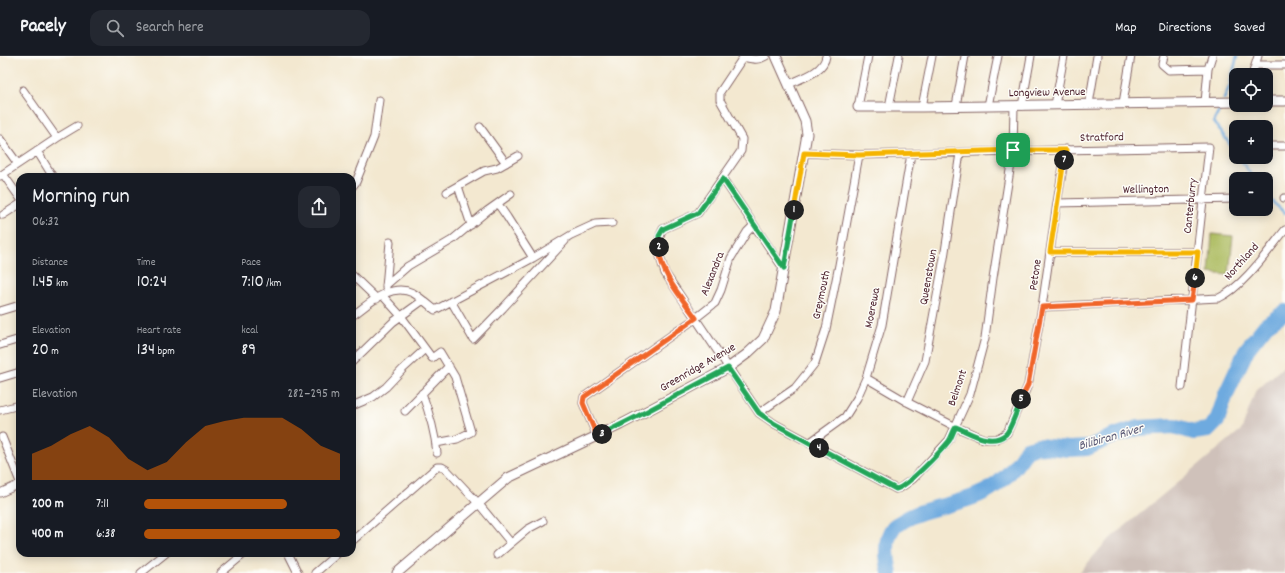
<!DOCTYPE html>
<meta charset="utf-8">
<style>
:root{--surface:#171b24;--page:#242831;--text:#f1f3f6;--muted:#9ea1a6;--line:#363941;--accent:#b45309}
body{margin:0;font-family:Dekko,sans-serif;background:var(--page);color:var(--text);height:100vh;display:flex;flex-direction:column;font-size:15px;white-space:nowrap}
*{box-sizing:border-box;margin:0}
p{font-size:13px;color:var(--muted)}
.icon{flex:none;width:22px;height:22px;fill:none;stroke:currentColor;stroke-width:2;stroke-linecap:round;stroke-linejoin:round}
.map{position:relative;flex:1;overflow:hidden}
.side{position:absolute;left:16px;top:117px;width:340px;height:384px;display:flex;flex-direction:column;background:var(--surface);border-radius:12px;box-shadow:0 2px 10px #0003}
.side>*{flex:none}
.tools{position:absolute;left:1229px;top:12px;display:grid;gap:8px}
.tools a{display:grid;place-items:center;width:44px;height:44px;border-radius:8px;background:var(--surface);box-shadow:0 2px 10px #0003;font-size:20px}
.pin{position:absolute;display:grid;place-items:center;width:34px;height:34px;color:#fff;margin:-17px;border-radius:8px;box-shadow:0 2px 6px #0006}
.km{position:absolute;width:20px;height:20px;margin:-10px;border-radius:50%;background:#222;color:#fff;font-size:11px;line-height:20px;text-align:center}
.round{display:grid;place-items:center;flex:none;width:42px;height:42px;border-radius:12px;background:var(--page)}
.overview{display:flex;align-items:center;justify-content:space-between;height:68px;padding:0 16px}
h1{font-size:22px;font-weight:600;line-height:30px}
.figures{display:grid;grid-template-columns:repeat(3,1fr);gap:6px;height:68px;padding:4px 16px}
.figures div{display:grid;align-content:center}
.figures b{font-size:17px;font-weight:600}
.figures small{font-size:11px;font-weight:400}
.figures p{font-size:11px}
.chart{height:112px;padding:8px 16px}
.chart p{display:flex;justify-content:space-between}
.chart svg{width:100%;height:72px;margin-top:4px;fill:var(--accent);opacity:.7}
ul{padding:0 16px;list-style:none;font-size:13px}
li{display:grid;grid-template-columns:64px 48px 1fr;align-items:center;height:30px}
li i{height:10px;border-radius:5px;background:var(--accent)}
header{display:flex;align-items:center;gap:24px;box-sizing:border-box;height:56px;padding:0 20px;background:var(--surface);border-bottom:1px solid var(--line)}
header strong{font-size:19px}
nav{display:flex;gap:22px;margin-inline-start:auto;font-size:14px}
.search{width:280px;height:36px;background:var(--page);display:flex;align-items:center;gap:10px;box-sizing:border-box;padding:0 14px;border-radius:12px;color:var(--muted);font-size:15px}
.map>svg:first-child{display:block}
</style>
<header>
<strong>Pacely</strong>
<div class="search"><svg class="icon" aria-label="search" viewBox="0 0 24 24"><circle cx="10" cy="10" r="6"/><path d="M15 15l6 6"/></svg>Search here</div>
<nav><a>Map</a><a>Directions</a><a>Saved</a></nav>
</header>
<div class="map">
<svg width="1285" height="517" viewBox="0 0 1285 517">
<rect width="100%" height="100%" fill="#fdfcf7"/>
<filter id="ink" filterUnits="userSpaceOnUse"><feTurbulence type="fractalNoise" baseFrequency=".025" numOctaves="2"/><feDisplacementMap in="SourceGraphic" scale="8" xChannelSelector="R" yChannelSelector="G"/><feConvolveMatrix kernelMatrix="1 2 1 2 8 2 1 2 1" color-interpolation-filters="sRGB"/></filter>
<filter id="wash" filterUnits="userSpaceOnUse"><feTurbulence type="fractalNoise" baseFrequency=".012" numOctaves="4" result="noise"/><feDisplacementMap in="SourceGraphic" scale="16" xChannelSelector="R" yChannelSelector="G"/><feGaussianBlur stdDeviation="0.9" result="paint"/><feColorMatrix in="noise" values="0 0 0 0 0 0 0 0 0 0 0 0 0 0 0 0 0 1.4 0 .05"/><feComposite in="paint" operator="in"/></filter>
<g filter="url(#wash)">
<rect width="100%" height="100%" fill="#f3e8d0"/>
<path fill="#cfc1ba" d="M1285 309V517H1079L1106 486 1242 373 1255 336Z"/>
<path fill="#acbb5e" stroke="#7b6d44" d="M1212 178 1233 180 1229 219 1209 217Z"/>
<g fill="none" stroke-linecap="round" stroke-linejoin="round">
<path stroke="#6eaadf" stroke-width="2.5" d="M1224 43 1230 29 1237 0
M1222 48 1214 66 1236 97
M1239 101 1254 123
M1266 140 1285 157"/>
<path stroke="#6eaadf" stroke-width="16" d="M890 517C887 505 884 483 893 472 894 470 898 468 900 467 922 451 954 450 978 439 1000 430 1015 413 1027 393L1038 390 1069 393 1087 392 1109 382 1138 372 1174 370 1194 376 1208 374 1217 365 1226 338 1247 293 1266 269 1285 256"/>
</g>
</g>
<g filter="url(#ink)">
<g fill="none" stroke-linecap="round" stroke-linejoin="round">
<defs>
<path id="minor" d="M744 0 720 36V44L742 83 741 95 698 157 663 173C655 188 660 202 665 217L759 357 775 368 896 433 900 432 913 423 949 384 970 338 985 282 993 222 1013 95 1014 50
M1164 0 1162 8 1169 14 1208 13
M743 1C752 3 758 5 766 0
M1256 9H1285
M1252 19 1258 0
M789 28C802 22 824 16 826 0
M23 34 57 82
M1205 46 1208 13 1212 0
M1123 47 1131 0
M1089 48 1097 0
M1055 49 1064 0
M956 50 965 0
M988 50 998 0
M1022 50 1031 0
M858 51 868 0
M889 51 899 0
M922 51 932 0
M480 71 506 107
M0 83 18 108
M1266 90H1285
M37 95 53 121
M803 97 859 99 1013 95 1209 91 1182 331
M3 118 20 142
M0 120 57 82 77 70
M723 123 783 212
M458 130 471 169
M352 131 356 126 374 81 379 44
M447 136 484 115 497 112 518 100
M1284 142H1285
M1057 147 1236 143
M498 148 507 161 533 202
M3 159 20 148
M1050 196H1198
M352 219 377 243
M386 229 408 210 452 184 487 155 511 138
M386 231 390 186
M382 239 401 260 432 302 440 296 455 321 471 376 457 383 436 387
M451 245 473 283 503 252 565 185
M1042 251 1219 242C1243 231 1268 195 1285 174
M0 255 20 249
M352 260C369 248 390 226 413 237 420 241 429 249 435 254L533 202 571 179 595 168 612 167
M0 289 20 283
M352 306 393 266 422 245
M0 322 20 316
M866 322 907 346 956 371 984 383H996L1007 377 1028 329 1042 251 1057 147 1066 93
M422 337C429 356 435 377 437 397
M907 346 925 305 944 202 960 97
M352 350 373 341 386 331 403 313 425 293
M0 354 20 349
M405 355 449 310
M759 357 795 332 815 307 826 273 839 209 859 99
M597 380 583 347 584 341 696 262 715 247 721 234 731 202 747 176 754 169
M2 381 20 426
M809 387 845 361 857 342 866 322 882 269 911 98
M0 437 20 428
M352 485 437 411H442L447 414 478 447 511 487
M288 497 298 517
M497 499 528 473 543 465
M141 517 166 497
M221 517 245 497
M315 517 338 497"/>
<path id="tertiary" d="M1266 45H1285
M858 51H922L1236 46
M397 517 508 422 620 369 728 312 747 298 763 283 776 255 807 78 805 65 776 0"/>
</defs>
<use href="#minor" stroke="#856565" stroke-width="9"/>
<use href="#tertiary" stroke="#856565" stroke-width="11"/>
<use href="#minor" stroke="#fff" stroke-width="7"/>
<use href="#tertiary" stroke="#fff" stroke-width="9"/>
</g>
</g>
<g fill="none" stroke-linecap="round" stroke-linejoin="round" filter="url(#ink)">
<defs>
<path id="split-1" d="M794 154 804 97 859 99 1013 94"/>
<path id="split-2" d="M659 191V180L663 173 698 157 723 123 784 212 794 154"/>
<path id="split-3" d="M602 378 597 380 583 347 584 341 696 262C681 241 660 218 659 191"/>
<path id="split-4" d="M602 378 638 360 728 312 759 357 775 368 819 392"/>
<path id="split-5" d="M819 392 896 433C907 431 941 395 949 385 952 381 953 375 956 371 971 377 991 391 1006 378 1010 374 1019 350 1021 343"/>
<path id="split-6" d="M1021 343 1028 329 1042 251 1192 244 1195 222"/>
<path id="split-7" d="M1064 104 1050 196H1198L1195 222"/>
<path id="split-8" d="M1013 94H1066L1064 104"/>
</defs>
<use href="#split-1" stroke="#fff" stroke-width="8"/>
<use href="#split-2" stroke="#fff" stroke-width="8"/>
<use href="#split-3" stroke="#fff" stroke-width="8"/>
<use href="#split-4" stroke="#fff" stroke-width="8"/>
<use href="#split-5" stroke="#fff" stroke-width="8"/>
<use href="#split-6" stroke="#fff" stroke-width="8"/>
<use href="#split-7" stroke="#fff" stroke-width="8"/>
<use href="#split-8" stroke="#fff" stroke-width="8"/>
<use href="#split-1" stroke="#f5b400" stroke-width="5"/>
<use href="#split-2" stroke="#22a559" stroke-width="5"/>
<use href="#split-3" stroke="#f0652b" stroke-width="5"/>
<use href="#split-4" stroke="#22a559" stroke-width="5"/>
<use href="#split-5" stroke="#22a559" stroke-width="5"/>
<use href="#split-6" stroke="#f0652b" stroke-width="5"/>
<use href="#split-7" stroke="#f5b400" stroke-width="5"/>
<use href="#split-8" stroke="#f5b400" stroke-width="5"/>
</g>
<g text-anchor="middle" dominant-baseline="central" stroke-width="3" stroke-linejoin="round" paint-order="stroke">
<g font-size="12" fill="#4a1f2b" stroke="#fdfcf7">
<text transform="translate(1047 37) rotate(-1)">Longview Avenue</text>
<text transform="translate(1102 82) rotate(-1)">Stratford</text>
<text transform="translate(1146 134) rotate(-1)">Wellington</text>
<text transform="translate(1191 150) rotate(-84)">Canterburry</text>
<text transform="translate(1242 206) rotate(-48)">Northland</text>
<text transform="translate(713 218) rotate(-68)">Alexandra</text>
<text transform="translate(1036 219) rotate(-82)">Petone</text>
<text transform="translate(929 221) rotate(-80)">Queenstown</text>
<text transform="translate(822 239) rotate(-78)">Greymouth</text>
<text transform="translate(873 252) rotate(-79)">Moerewa</text>
<text transform="translate(698 312) rotate(-30)">Greenridge Avenue</text>
<text transform="translate(958 332) rotate(-71)">Belmont</text>
</g>
<g font-size="13" font-style="italic" fill="#585773" stroke="#fdfcf7">
<text transform="translate(1111 382) rotate(-16)">Bilibiran River</text>
</g>
</g>
</svg>
<div class="tools">
<a><svg class="icon" aria-label="locate" viewBox="0 0 24 24"><circle cx="12" cy="12" r="6"/><path d="M12 2v4M12 18v4M2 12h4M18 12h4"/></svg></a>
<a>+</a>
<a>−</a>
</div>
<div class="pin" style="left:1013px;top:94px;background:#1e9e55"><svg class="icon" aria-label="arrive" viewBox="0 0 24 24"><path d="M6 21V4h12l-3 4 3 4H6"/></svg></div>
<b class="km" style="left:794px;top:154px">1</b>
<b class="km" style="left:659px;top:191px">2</b>
<b class="km" style="left:602px;top:378px">3</b>
<b class="km" style="left:819px;top:392px">4</b>
<b class="km" style="left:1021px;top:343px">5</b>
<b class="km" style="left:1195px;top:222px">6</b>
<b class="km" style="left:1064px;top:104px">7</b>
<section class="side">
<div class="overview"><div><h1>Morning run</h1><p>06:32</p></div><a class="round"><svg class="icon" aria-label="share" viewBox="0 0 24 24"><path d="M12 15V3M7 8l5-5 5 5M5 13v7h14v-7"/></svg></a></div>
<div class="figures">
<div><p>Distance</p><b>1.45<small> km</small></b></div>
<div><p>Time</p><b>10:24</b></div>
<div><p>Pace</p><b>7:10<small> /km</small></b></div>
</div>
<div class="figures">
<div><p>Elevation</p><b>20<small> m</small></b></div>
<div><p>Heart rate</p><b>134<small> bpm</small></b></div>
<div><p>kcal</p><b>89</b></div>
</div>
<div class="chart"><p><span>Elevation</span>282–295 m</p>
<svg viewBox="0 0 160 44" preserveAspectRatio="none"><path d="M0 44V28L10 23L20 16L30 11L40 18L50 31L60 38L70 33L80 21L90 11L100 8L110 6L120 6L130 6L140 13L150 23L160 28V44z"/></svg>
</div>
<ul>
<li><b>200 m</b>7:11<i style="width:73%"></i></li>
<li><b>400 m</b>6:38<i style="width:100%"></i></li>
</ul>
</section>
</div>
